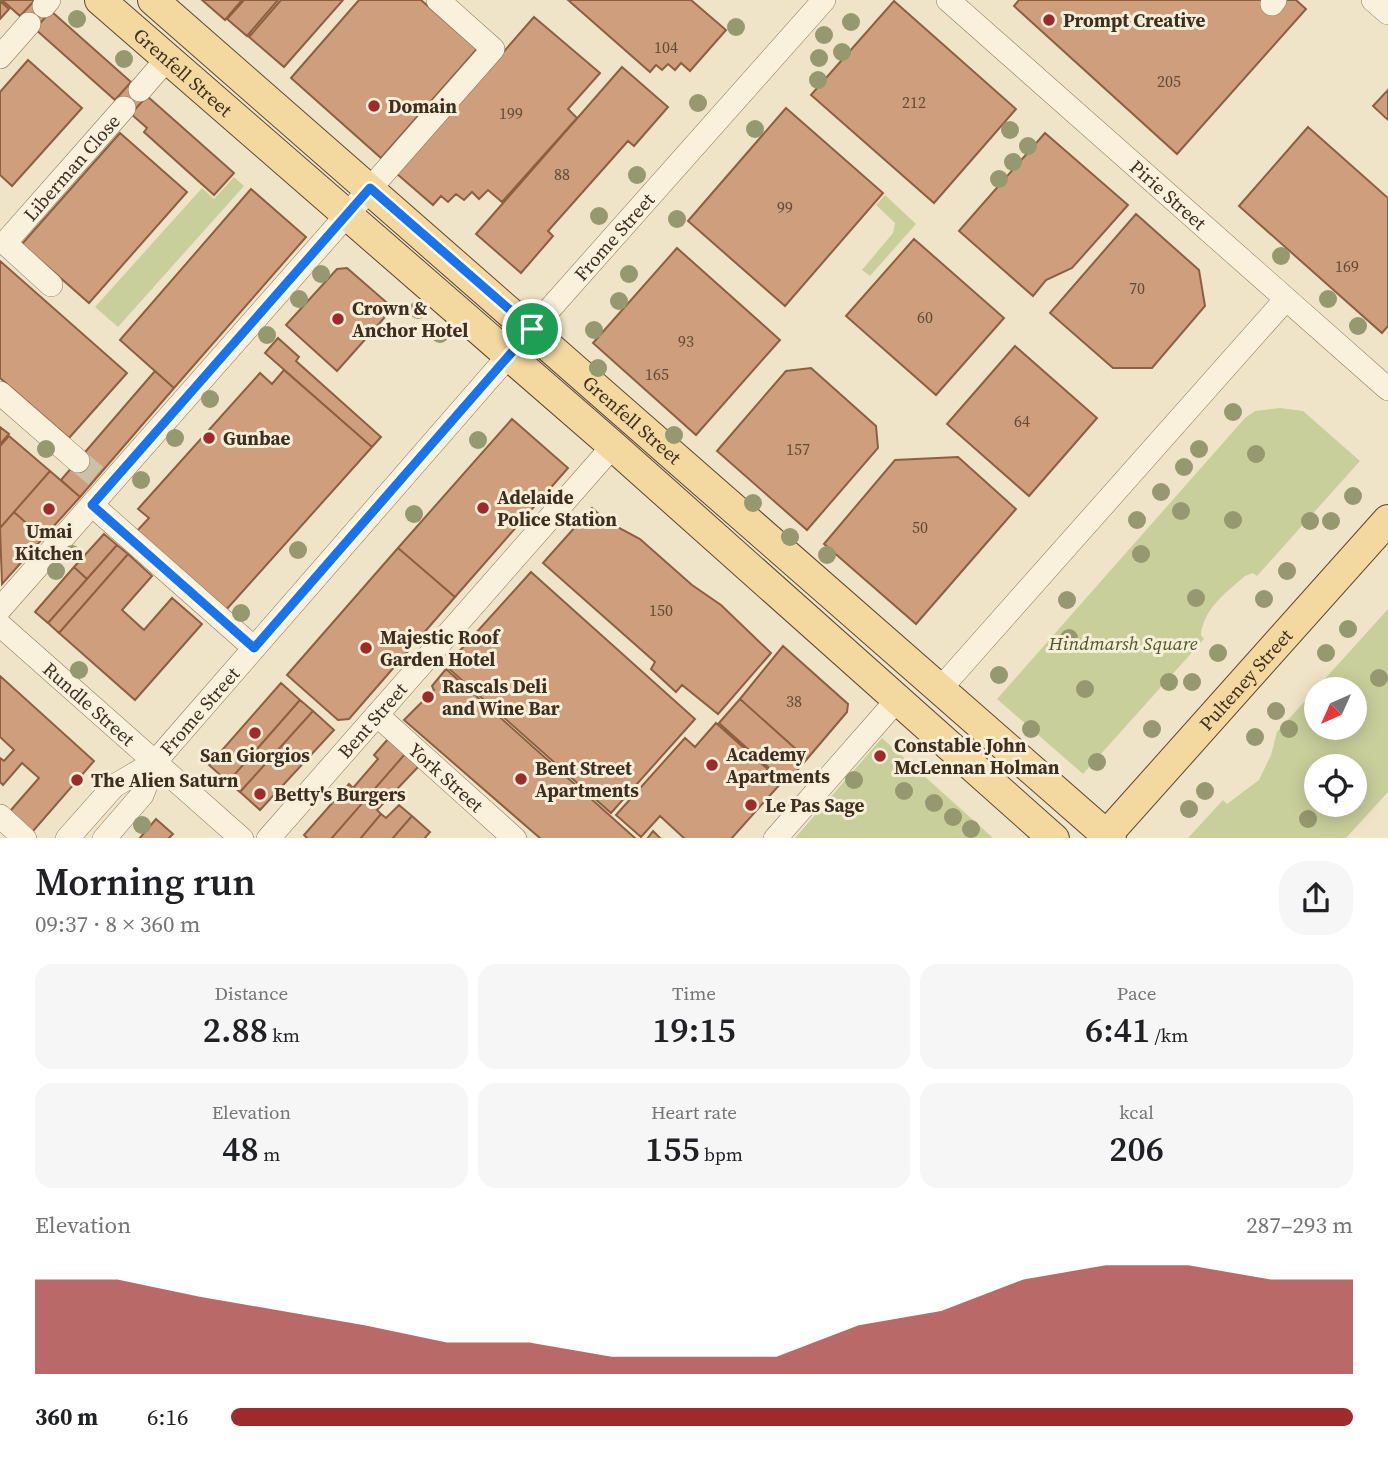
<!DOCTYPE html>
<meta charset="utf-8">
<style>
:root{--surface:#fff;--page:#f6f6f6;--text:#202124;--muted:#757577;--accent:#9e2a2b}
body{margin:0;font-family:"Source Serif 4",serif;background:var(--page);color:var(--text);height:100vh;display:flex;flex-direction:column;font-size:26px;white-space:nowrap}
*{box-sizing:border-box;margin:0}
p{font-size:23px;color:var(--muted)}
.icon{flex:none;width:38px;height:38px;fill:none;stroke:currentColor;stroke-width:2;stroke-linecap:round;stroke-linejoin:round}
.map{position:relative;height:838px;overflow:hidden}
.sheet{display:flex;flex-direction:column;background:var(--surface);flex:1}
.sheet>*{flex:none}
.needle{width:46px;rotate:225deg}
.fabs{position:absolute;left:1304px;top:677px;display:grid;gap:14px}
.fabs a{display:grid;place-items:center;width:63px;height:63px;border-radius:50%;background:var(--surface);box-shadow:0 4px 18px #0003;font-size:35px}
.pin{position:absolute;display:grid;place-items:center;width:60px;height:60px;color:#fff;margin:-30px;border:4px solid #fff;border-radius:50%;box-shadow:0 2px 7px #0007}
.round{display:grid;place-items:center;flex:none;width:74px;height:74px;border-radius:28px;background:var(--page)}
.overview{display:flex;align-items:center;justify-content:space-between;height:119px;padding:0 35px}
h1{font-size:38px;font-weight:600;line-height:52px}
.stats{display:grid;grid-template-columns:repeat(3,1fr);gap:10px;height:119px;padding:7px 35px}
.stats div{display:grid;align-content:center;border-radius:18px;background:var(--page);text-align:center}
.stats b{font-size:35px;font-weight:600}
.stats small{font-size:19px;font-weight:400}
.stats p{font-size:19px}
.chart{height:196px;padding:14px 35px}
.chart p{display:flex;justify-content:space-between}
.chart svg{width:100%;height:126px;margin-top:7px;fill:var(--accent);opacity:.7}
ul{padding:0 35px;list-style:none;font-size:23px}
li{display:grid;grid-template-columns:112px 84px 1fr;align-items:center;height:52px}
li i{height:18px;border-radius:9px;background:var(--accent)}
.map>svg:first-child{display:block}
</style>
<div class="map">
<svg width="1388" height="839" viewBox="0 0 1388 839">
<rect width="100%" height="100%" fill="#f0e4c8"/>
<path fill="#c9cf9b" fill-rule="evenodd" d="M234 177 244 186 118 327 95 307 202 188 214 199Z
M885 195 916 224 870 276 862 270 893 233 895 223 876 205Z
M1280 408 1303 411 1360 461 1257 576 1253 573 1245 576C1227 592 1203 609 1201 635L1204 639 1083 774 997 699 1245 418 1255 411Z
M1388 609V792L1346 838H1188L1223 800 1227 804 1259 780 1271 755 1277 732ZM1316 690H1354V728H1316ZM1316 766H1354V805H1316Z
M882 738 993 838H795Z"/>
<path fill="#cf9f7d" stroke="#8d5f41" stroke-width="2" d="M2 0H35L20 16Z
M35 0 51 11 35 29 20 16Z
M202 0H242L225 20Z
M244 0H278L247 36 227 19Z
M281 0H343L284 67 249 37Z
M359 0H421L477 49 381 158 291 78Z
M568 0H691L726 30 690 71 681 63 675 70 668 64 662 70 656 65 650 72Z
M1019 0H1296L1306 9 1177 154 1014 6Z
M0 1 9 9 0 19Z
M894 1 1016 109 934 203 811 95Z
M51 11 131 82 115 100 35 29Z
M534 17 600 73 568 109 577 118 502 202 488 190 479 199 472 192 464 200 456 194 448 202 441 196 433 205 397 174Z
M28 60 82 108 12 186 0 175V92Z
M622 67 668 107 634 146 628 141 548 231 553 236 521 273 476 234Z
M131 82 147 96 131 114 115 100Z
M1388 90V120L1373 106Z
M147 96 234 173 214 195 144 132 147 128 131 114Z
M786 108 883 193 785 306 688 221Z
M1308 127 1388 198V326L1382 333 1239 206Z
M120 133 187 192 89 303 22 244Z
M1045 133 1128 205 1072 268 1046 280 1033 296 959 231Z
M251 189 306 237 174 388 120 340Z
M1136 214 1199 270 1205 306 1152 368H1113L1050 313Z
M914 239 1004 318 936 395 846 316Z
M677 248 780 340 696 435 593 343Z
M0 261 127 373 69 438 0 378Z
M347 268 393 308 337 371 286 325 337 269Z
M278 338 299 357 296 361 381 437 372 447 265 353Z
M1015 346 1097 418 1029 496 947 424Z
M811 368 876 426 878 448 807 530 717 451 786 371Z
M284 370 372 447 225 611 136 532 149 518 138 509 260 373 272 384Z
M155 371 174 388 80 497 61 480Z
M512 419 568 468 455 597 398 548Z
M0 427 9 434 0 444Z
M9 436 50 471 0 528V446Z
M958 457 1016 509 916 624 824 544 895 460Z
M50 471 80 497 43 538 14 512Z
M592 508 608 522 640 539 692 585 721 605 771 653 718 714 682 685 676 692 651 669 655 662 543 563Z
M14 512 43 538 2 584 0 528Z
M104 534 117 545 87 579 74 567Z
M117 545 128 554 59 633 48 623Z
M398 548 455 597 349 719 338 720 287 675Z
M128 554 152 576 122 610 144 630 172 598 202 624 135 700 59 633Z
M74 567 87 579 48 623 35 612Z
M531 572 695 719 611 813 446 666Z
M783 646 848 704 847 712 807 759 740 699Z
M446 669 636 839H541L404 720 434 690 432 686Z
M0 676 94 761 27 838 4 818 39 778 22 763 3 785 0 782V758L4 761 14 750 0 737Z
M281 683 300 700 228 782 209 765Z
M740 699 807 759 786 783 719 723Z
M300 700 313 711 240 792 228 782Z
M313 711 334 730 260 810 240 792Z
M716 723 782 782 731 839H685L660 816 641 837 616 815 685 738 695 747Z
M388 739 405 754 331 839H308L304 835 349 784 353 788 378 759 374 755Z
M405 754 419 766 377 810 381 814 360 839H331Z
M399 805 412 816 392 839H360L381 814 386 818Z
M412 816 430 832 424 839H392Z
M156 819 173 834 168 839H139Z
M653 831 661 839H647Z
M653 831 661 839H647Z"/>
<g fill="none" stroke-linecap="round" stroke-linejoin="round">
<path stroke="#ccc0a6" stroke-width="23" stroke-dasharray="23 11" stroke-linecap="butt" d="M78 461 100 479"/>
<defs>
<g id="minor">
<path id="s1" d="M948 0 1388 389"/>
<path d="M1373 0 1388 13"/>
<path d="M1272 4 1275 0"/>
<path d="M44 6 49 0"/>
<path d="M0 57 29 24"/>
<path d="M140 90 167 59"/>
<path id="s2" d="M51 285 5 243 124 108"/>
<path d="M0 393 78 461"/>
<path d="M92 505 254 648"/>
<path d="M0 609 493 49 438 0"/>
<path id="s3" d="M0 625 242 839"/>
<path d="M941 688 1286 299"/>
<path id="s4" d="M377 715 515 839"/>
<path d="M0 816 25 839"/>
<path id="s5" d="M67 839 114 786 155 762 532 329 824 0"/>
<path d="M104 839 142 795 155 762"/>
<path id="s6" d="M268 839 613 446"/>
<path d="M775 839 897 700"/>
</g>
<g id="major">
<path id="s7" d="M100 0 613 446 1054 839"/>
<path id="s8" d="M153 0 1111 839"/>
<path id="s9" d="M1103 839 1388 520"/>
</g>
</defs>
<use href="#minor" stroke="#8d765c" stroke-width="24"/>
<use href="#major" stroke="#5b4430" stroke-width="32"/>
<use href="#minor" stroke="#faf1dc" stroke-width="23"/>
<use href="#major" stroke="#f3d9a0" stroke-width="30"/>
</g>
<g fill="#96986f">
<circle cx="77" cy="19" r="9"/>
<circle cx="851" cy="22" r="9"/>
<circle cx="736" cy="27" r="9"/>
<circle cx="824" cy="35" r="9"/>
<circle cx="842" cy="52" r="9"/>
<circle cx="819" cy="58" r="9"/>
<circle cx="124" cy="59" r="9"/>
<circle cx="818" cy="80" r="9"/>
<circle cx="698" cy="103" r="9"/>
<circle cx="755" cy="129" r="9"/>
<circle cx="1010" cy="130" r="9"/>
<circle cx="1028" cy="146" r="9"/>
<circle cx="1013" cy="162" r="9"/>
<circle cx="637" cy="175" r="9"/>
<circle cx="999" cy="179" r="9"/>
<circle cx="599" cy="216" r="9"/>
<circle cx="677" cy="219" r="9"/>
<circle cx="1281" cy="256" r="9"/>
<circle cx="321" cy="274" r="9"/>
<circle cx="629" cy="274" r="9"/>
<circle cx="299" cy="299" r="9"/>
<circle cx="1328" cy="299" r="9"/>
<circle cx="619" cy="301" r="9"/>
<circle cx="418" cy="310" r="9"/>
<circle cx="1358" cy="326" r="9"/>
<circle cx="594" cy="330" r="9"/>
<circle cx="440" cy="334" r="9"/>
<circle cx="267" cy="335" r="9"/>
<circle cx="598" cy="368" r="9"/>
<circle cx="210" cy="399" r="9"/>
<circle cx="1233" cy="412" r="9"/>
<circle cx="674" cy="435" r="9"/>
<circle cx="175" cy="438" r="9"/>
<circle cx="478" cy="440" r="9"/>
<circle cx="46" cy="449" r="9"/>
<circle cx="1199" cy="449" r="9"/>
<circle cx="1256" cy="454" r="9"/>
<circle cx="1184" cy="467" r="9"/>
<circle cx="141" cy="480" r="9"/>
<circle cx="1161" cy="492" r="9"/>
<circle cx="1353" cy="496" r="9"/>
<circle cx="753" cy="503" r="9"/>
<circle cx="1181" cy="511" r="9"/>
<circle cx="414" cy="514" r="9"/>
<circle cx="1137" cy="520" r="9"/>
<circle cx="1233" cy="520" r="9"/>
<circle cx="1310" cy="521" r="9"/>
<circle cx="1331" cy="521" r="9"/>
<circle cx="790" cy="537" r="9"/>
<circle cx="298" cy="550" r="9"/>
<circle cx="72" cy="554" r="9"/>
<circle cx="1141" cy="554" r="9"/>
<circle cx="827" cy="555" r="9"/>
<circle cx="56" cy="571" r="9"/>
<circle cx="1287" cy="571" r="9"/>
<circle cx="1196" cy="598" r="9"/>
<circle cx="1264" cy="599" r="9"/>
<circle cx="1067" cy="600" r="9"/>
<circle cx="241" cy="613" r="9"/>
<circle cx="1348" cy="629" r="9"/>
<circle cx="1069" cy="638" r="9"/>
<circle cx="1218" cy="653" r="9"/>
<circle cx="1326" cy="653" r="9"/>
<circle cx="79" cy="670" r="9"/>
<circle cx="999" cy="675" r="9"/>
<circle cx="1379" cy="678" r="9"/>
<circle cx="1169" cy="682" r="9"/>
<circle cx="1192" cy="682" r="9"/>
<circle cx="1085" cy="689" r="9"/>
<circle cx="1276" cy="711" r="9"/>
<circle cx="1031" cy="729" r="9"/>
<circle cx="1152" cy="729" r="9"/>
<circle cx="1289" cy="729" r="9"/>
<circle cx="1255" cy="737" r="9"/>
<circle cx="1097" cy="762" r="9"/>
<circle cx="854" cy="780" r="9"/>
<circle cx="904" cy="791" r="9"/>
<circle cx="1205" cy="791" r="9"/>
<circle cx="934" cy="803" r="9"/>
<circle cx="1189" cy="809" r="9"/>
<circle cx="953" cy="817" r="9"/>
<circle cx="1308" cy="819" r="9"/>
<circle cx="142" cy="825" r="9"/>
<circle cx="971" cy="829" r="9"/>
</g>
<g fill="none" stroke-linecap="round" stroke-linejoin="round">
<defs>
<path id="route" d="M370 188 532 329 254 648 92 505Z"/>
</defs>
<use href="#route" stroke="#fff" stroke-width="14"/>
<use href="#route" stroke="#1a73e8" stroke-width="9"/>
</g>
<g fill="#9e2a2b" stroke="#f7eed8" stroke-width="2.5">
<circle cx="1049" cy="20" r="7"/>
<circle cx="374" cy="106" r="7"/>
<circle cx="338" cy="319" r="7"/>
<circle cx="209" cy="438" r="7"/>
<circle cx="483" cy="508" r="7"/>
<circle cx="49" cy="509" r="7"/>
<circle cx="366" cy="648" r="7"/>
<circle cx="428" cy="697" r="7"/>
<circle cx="255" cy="733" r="7"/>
<circle cx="880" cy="756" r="7"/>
<circle cx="712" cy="765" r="7"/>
<circle cx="521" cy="779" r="7"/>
<circle cx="77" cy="780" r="7"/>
<circle cx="260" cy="794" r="7"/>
<circle cx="751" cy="805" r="7"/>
</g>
<g text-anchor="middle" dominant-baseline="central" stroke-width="6" stroke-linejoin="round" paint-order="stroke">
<g font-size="16" fill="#624a37">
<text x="666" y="47">104</text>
<text x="1169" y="81">205</text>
<text x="914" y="102">212</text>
<text x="511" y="113">199</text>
<text x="562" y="174">88</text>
<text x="785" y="207">99</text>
<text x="1347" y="266">169</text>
<text x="1137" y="288">70</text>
<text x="925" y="317">60</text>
<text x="686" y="341">93</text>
<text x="657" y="374">165</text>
<text x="1022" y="421">64</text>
<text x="798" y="449">157</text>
<text x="920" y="527">50</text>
<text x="661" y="610">150</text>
<text x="794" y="701">38</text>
</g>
<g font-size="19" font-weight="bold" fill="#3d2e20" stroke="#f7eed8" text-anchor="start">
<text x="1063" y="20">Prompt Creative</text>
<text x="388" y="106">Domain</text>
<text x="352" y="308">Crown &amp;<tspan x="352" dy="22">Anchor Hotel</tspan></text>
<text x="223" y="438">Gunbae</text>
<text x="497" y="497">Adelaide<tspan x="497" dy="22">Police Station</tspan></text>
<text x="49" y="531" text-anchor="middle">Umai<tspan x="49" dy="22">Kitchen</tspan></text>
<text x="380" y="637">Majestic Roof<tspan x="380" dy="22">Garden Hotel</tspan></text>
<text x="442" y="686">Rascals Deli<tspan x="442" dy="22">and Wine Bar</tspan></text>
<text x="894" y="745">Constable John<tspan x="894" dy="22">McLennan Holman</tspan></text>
<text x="726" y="754">Academy<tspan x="726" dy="22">Apartments</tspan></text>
<text x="255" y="755" text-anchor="middle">San Giorgios</text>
<text x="535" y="768">Bent Street<tspan x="535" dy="22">Apartments</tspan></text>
<text x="91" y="780">The Alien Saturn</text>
<text x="274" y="794">Betty's Burgers</text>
<text x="765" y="805">Le Pas Sage</text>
</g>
<g font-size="19" fill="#3d2e20" stroke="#f7eed8">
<text stroke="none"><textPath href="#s7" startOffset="110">Grenfell Street</textPath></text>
<text stroke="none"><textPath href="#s2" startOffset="163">Liberman Close</textPath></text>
<text stroke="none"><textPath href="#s1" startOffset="294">Pirie Street</textPath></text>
<text stroke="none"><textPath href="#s5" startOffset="816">Frome Street</textPath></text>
<text stroke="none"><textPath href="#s8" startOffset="637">Grenfell Street</textPath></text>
<text stroke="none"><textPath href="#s9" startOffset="214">Pulteney Street</textPath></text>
<text stroke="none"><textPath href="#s3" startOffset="119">Rundle Street</textPath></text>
<text stroke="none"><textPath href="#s5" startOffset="186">Frome Street</textPath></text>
<text stroke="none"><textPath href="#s6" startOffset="158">Bent Street</textPath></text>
<text stroke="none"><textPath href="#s4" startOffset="93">York Street</textPath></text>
</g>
<g font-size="19" font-style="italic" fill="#4d5a26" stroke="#f7eed8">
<text x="1123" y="643">Hindmarsh Square</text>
</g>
</g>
</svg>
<div class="fabs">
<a><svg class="needle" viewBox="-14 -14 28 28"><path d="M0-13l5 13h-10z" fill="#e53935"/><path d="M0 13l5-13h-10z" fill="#757577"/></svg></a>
<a><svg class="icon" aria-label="locate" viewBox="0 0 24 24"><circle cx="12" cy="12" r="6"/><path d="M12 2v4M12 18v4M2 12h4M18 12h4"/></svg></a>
</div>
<div class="pin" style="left:532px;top:329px;background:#1e9e55"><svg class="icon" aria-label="arrive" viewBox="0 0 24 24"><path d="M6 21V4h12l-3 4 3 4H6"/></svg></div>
</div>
<section class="sheet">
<div class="overview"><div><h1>Morning run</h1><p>09:37 · 8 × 360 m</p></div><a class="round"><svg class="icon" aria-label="share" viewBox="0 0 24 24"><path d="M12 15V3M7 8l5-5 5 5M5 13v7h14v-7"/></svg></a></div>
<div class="stats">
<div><p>Distance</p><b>2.88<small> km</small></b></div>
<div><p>Time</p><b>19:15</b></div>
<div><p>Pace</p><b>6:41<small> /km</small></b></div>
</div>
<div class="stats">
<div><p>Elevation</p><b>48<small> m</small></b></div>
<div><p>Heart rate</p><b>155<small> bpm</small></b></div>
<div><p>kcal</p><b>206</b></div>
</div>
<div class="chart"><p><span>Elevation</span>287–293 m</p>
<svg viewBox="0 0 160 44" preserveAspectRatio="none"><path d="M0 44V11L10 11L20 17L30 22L40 27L50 33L60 33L70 38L80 38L90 38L100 27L110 22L120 11L130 6L140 6L150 11L160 11V44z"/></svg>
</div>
<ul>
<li><b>360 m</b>6:16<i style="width:100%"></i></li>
</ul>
</section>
